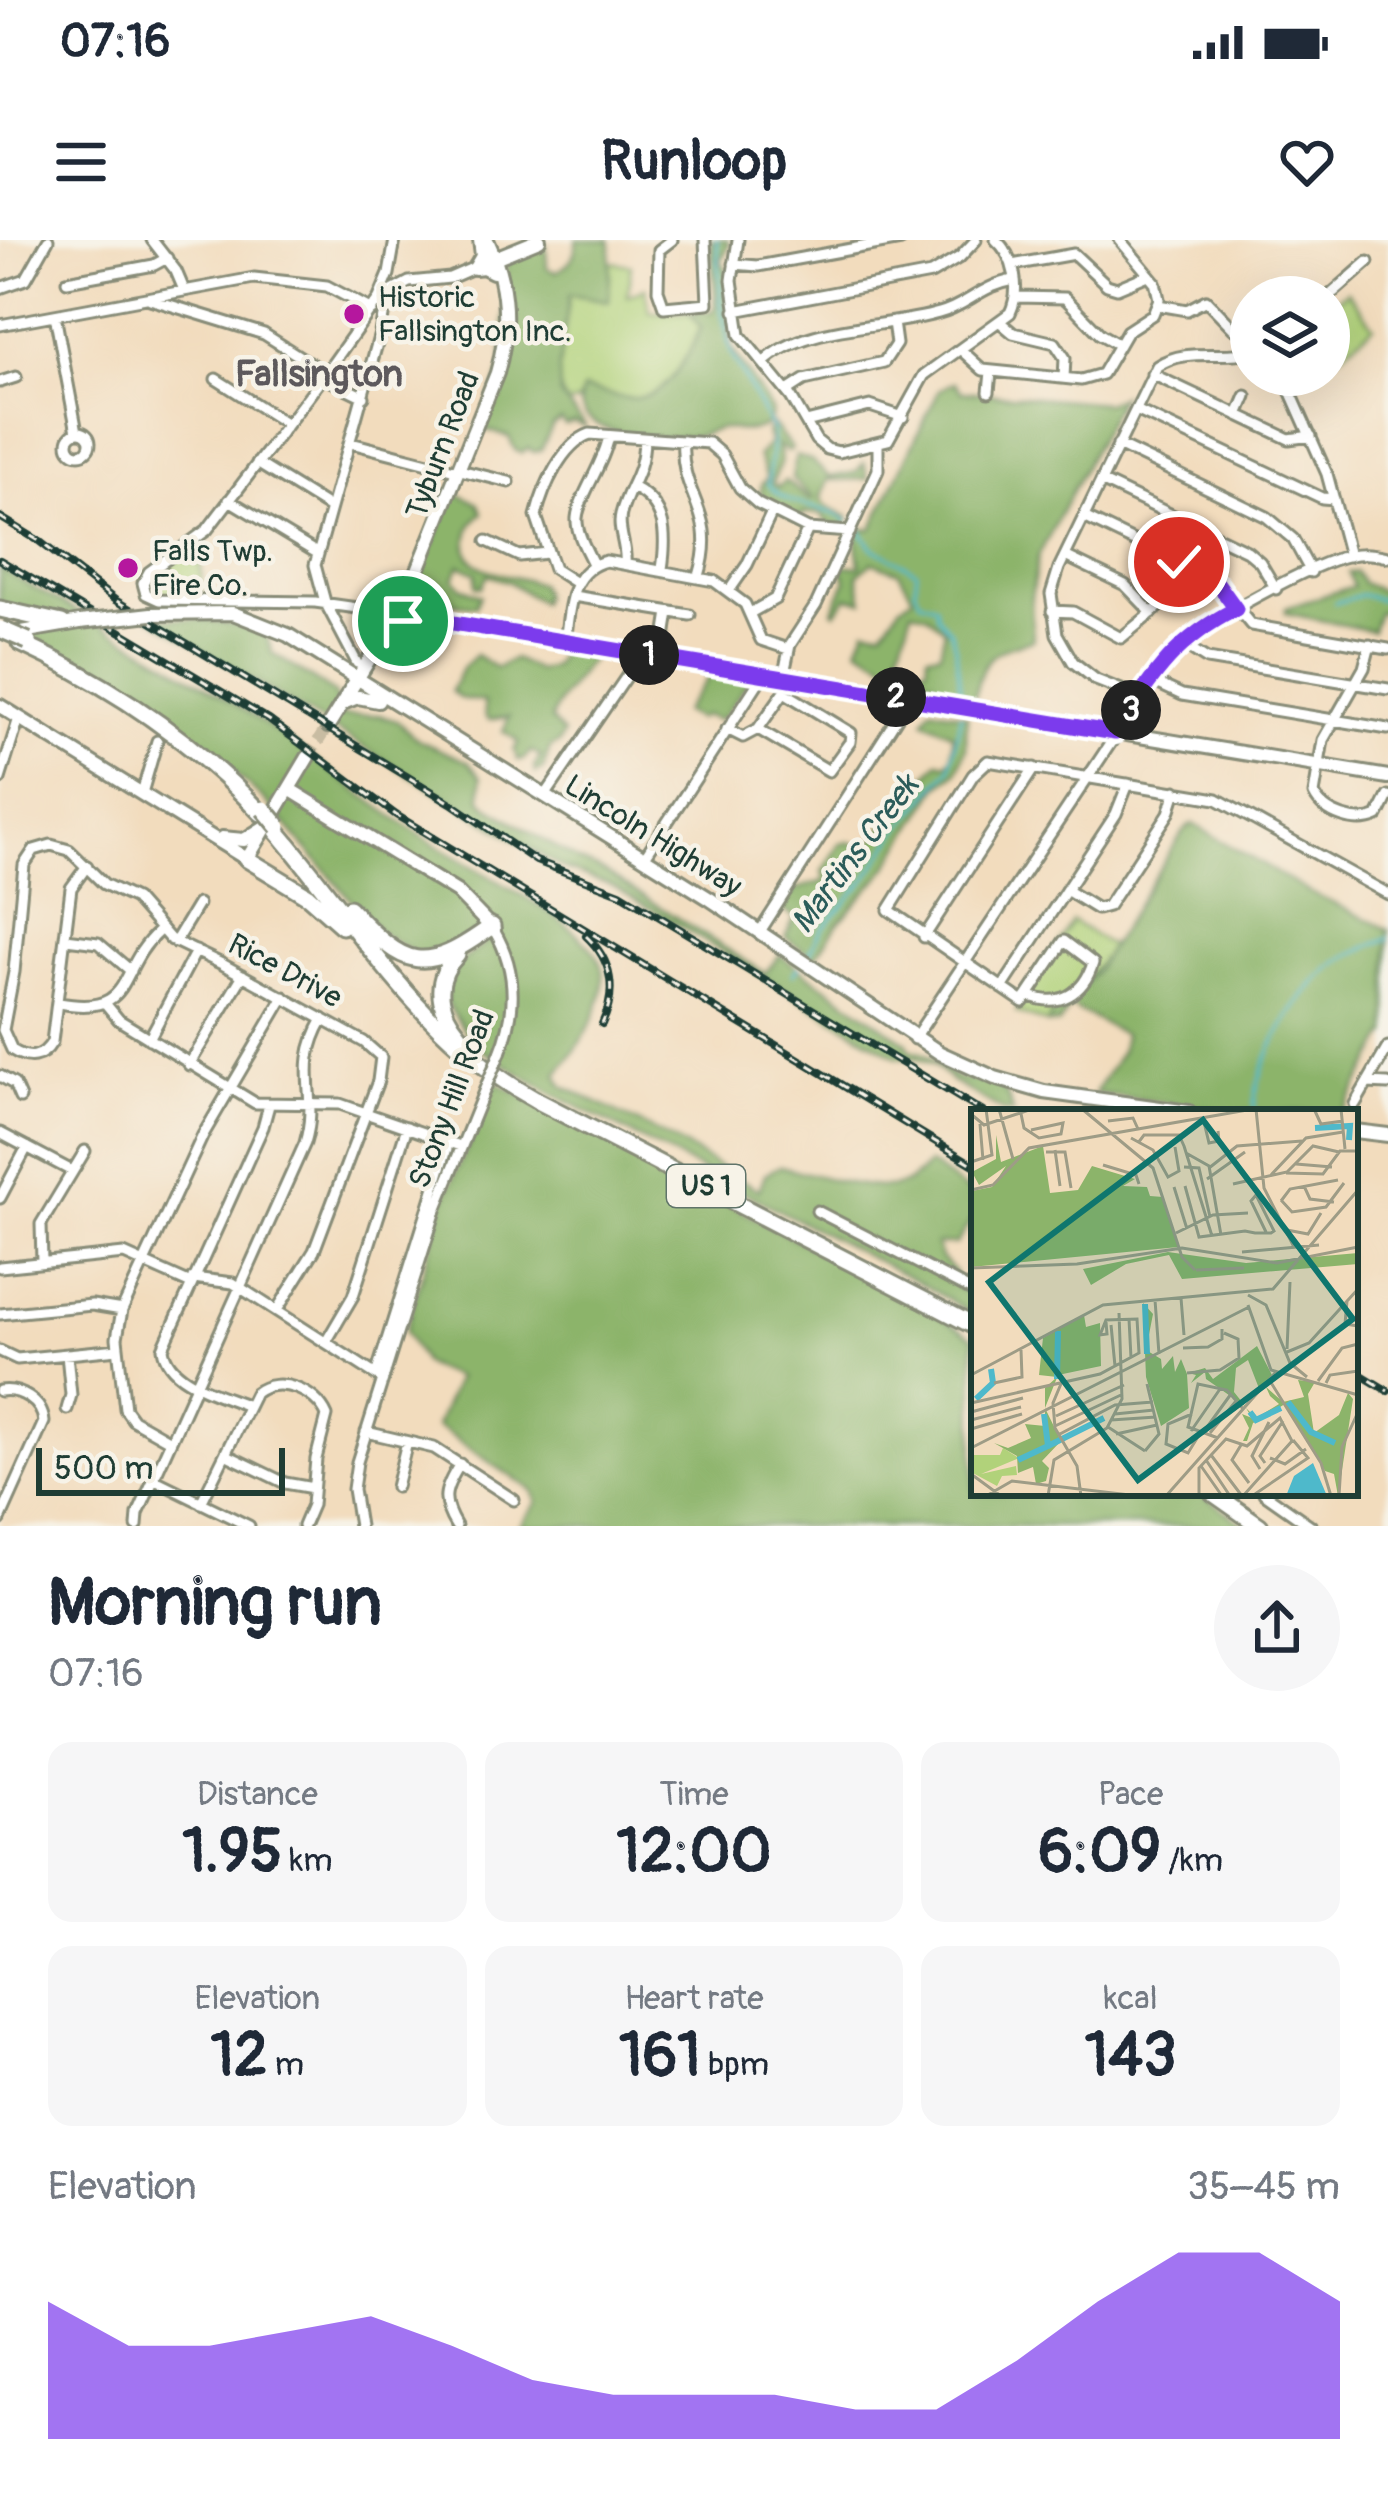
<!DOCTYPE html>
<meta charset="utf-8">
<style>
:root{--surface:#fff;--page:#f6f6f7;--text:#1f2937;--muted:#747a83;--accent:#7c3aed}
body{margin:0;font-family:Pangolin,sans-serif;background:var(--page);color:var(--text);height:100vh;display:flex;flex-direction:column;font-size:45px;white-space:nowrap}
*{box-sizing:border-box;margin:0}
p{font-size:39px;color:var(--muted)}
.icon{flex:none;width:66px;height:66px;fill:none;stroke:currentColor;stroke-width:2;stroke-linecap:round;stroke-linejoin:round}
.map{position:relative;height:1286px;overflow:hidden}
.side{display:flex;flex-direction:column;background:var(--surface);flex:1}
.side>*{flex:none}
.controls{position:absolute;left:1230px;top:36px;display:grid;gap:24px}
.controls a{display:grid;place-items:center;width:120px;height:120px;border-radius:50%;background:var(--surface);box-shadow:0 12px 48px #0002;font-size:60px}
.scale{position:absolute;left:36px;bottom:30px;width:249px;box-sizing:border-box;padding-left:12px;border:6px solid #1f3d34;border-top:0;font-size:33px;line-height:42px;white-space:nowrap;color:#1f3d34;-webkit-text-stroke:9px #f7f3e8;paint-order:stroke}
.pin{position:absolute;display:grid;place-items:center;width:102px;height:102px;color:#fff;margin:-51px;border:6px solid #fff;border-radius:50%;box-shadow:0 3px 12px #0007}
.km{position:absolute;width:60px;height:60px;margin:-30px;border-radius:50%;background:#222;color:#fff;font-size:33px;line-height:60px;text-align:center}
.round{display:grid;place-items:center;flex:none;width:126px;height:126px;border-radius:63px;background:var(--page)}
.overview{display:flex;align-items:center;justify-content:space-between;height:204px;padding:0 48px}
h1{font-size:66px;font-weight:800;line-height:90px}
.metrics{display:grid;grid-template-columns:repeat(3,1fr);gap:18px;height:204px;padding:12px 48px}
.metrics div{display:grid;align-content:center;border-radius:24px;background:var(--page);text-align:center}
.metrics b{font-size:60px;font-weight:800}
.metrics small{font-size:33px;font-weight:400}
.metrics p{font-size:33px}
.chart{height:336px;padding:24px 48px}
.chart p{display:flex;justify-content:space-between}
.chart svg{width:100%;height:216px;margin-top:12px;fill:var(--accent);opacity:.7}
.status{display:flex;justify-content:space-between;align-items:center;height:84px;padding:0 60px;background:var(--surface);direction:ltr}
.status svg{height:33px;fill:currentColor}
header{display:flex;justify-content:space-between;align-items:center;height:156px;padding:0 48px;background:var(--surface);font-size:54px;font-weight:800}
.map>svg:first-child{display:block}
</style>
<div class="status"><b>07:16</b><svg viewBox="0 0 49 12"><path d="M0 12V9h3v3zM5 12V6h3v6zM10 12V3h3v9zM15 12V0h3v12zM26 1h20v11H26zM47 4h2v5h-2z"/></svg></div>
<header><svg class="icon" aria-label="menu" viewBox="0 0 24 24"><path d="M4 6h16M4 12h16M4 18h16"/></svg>Runloop<svg class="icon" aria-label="heart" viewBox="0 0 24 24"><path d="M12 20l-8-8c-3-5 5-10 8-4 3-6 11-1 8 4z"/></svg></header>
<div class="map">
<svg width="1388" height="1286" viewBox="0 0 1388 1286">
<rect width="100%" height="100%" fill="#f7f3e8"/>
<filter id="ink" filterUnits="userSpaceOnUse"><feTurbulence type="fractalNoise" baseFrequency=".00833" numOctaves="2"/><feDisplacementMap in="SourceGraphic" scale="24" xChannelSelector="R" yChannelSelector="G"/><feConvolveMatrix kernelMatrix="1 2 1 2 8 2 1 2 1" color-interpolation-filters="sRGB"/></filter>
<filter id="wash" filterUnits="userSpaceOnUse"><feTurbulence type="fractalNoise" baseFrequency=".004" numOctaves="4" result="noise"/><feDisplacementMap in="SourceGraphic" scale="48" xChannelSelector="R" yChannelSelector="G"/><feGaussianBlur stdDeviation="2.7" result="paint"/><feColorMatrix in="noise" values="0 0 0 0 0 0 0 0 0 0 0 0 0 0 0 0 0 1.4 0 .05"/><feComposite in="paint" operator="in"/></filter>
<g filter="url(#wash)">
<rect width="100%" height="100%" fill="#f2dcbd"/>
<path fill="#b1d27a" stroke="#688857" stroke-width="3" d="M611 22 631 25 627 56 645 48 650 72 690 73 701 88C687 115 669 160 631 159 616 158 599 151 584 149L578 162 568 164C547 140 565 83 570 53L608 61Z
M1347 51 1374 86 1335 119 1329 112V66Z
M182 313 201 325 202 355 152 357 146 339Z
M1072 681 1112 707 1048 784 1016 772Z"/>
<path fill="#8cb46a" stroke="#56784f" stroke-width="3" d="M577 0H609L611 5 609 61 570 54 559 127 560 155 586 187 574 182 565 185 561 180 553 185 541 210 534 212 528 208 522 213 515 210 509 197 480 188 502 129 507 20 540 3 546 4 547 28 556 32C571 24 575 16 577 0Z
M711 0H727L729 4 721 21 728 32 731 107 772 172 768 184C750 195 741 189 722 189 712 189 704 195 694 196 663 200 564 198 583 149 599 151 615 158 630 158 669 161 687 116 701 88L690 73 713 71 716 66Z
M954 142 961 151 1106 163 1121 155 1038 317 1031 358 1033 400C987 410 981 421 973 465L933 459 934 441 914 432 915 426 927 427 928 414 940 412 945 389 926 374 912 370 896 423 888 424 858 407 866 388 883 390 900 366 913 356 899 332 872 322 858 335 863 361 847 357 836 373 833 371 846 341 841 326H860L855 289H872L939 150Z
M772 184 792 209 788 212 778 205 781 223 772 243 778 247 785 241 809 259 813 258 792 239 796 216 811 220 830 237 857 232 864 223 868 239 828 240 821 257 825 265 848 277 846 288 827 284 822 274 807 273 793 279 761 258V245L767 238 758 216 770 202 767 192Z
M454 252 478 263 483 273C473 280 470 286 468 297 458 335 515 334 539 344L543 355 540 362 509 342 488 335 481 347 476 346V333L460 325 454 338 461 347 481 355 476 366 443 362 417 351 415 346Z
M0 329C90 379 184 428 269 487 322 524 373 564 426 599 473 630 571 674 598 718 618 752 578 809 557 834L563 846 675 901 759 950 765 934 780 926C808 933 881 956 906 943 914 939 922 930 929 924L974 956V976L956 1004H936L941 1018 955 1032 956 1046 974 1058V1075L922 1044 553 854 485 812 469 798 446 762 447 745 457 724 486 703 476 693 453 708 418 715 378 691 266 562 203 504 146 460 30 396V374L0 365Z
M1356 332 1363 343 1388 354V373L1378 372 1372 391 1286 373V368L1353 346 1348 333Z
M151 378C193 378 227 380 266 394L272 413 334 453 341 476 379 475 397 481 418 500 468 522 481 537V559L486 565 579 621 598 628 765 733 780 715 906 802 910 810C929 813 937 825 952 835 976 849 1001 825 1013 872H1005L951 841 935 826 917 818 897 817 613 646 562 628Z
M563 407 596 411C585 430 554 462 551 480L563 494 559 503 550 508 543 529 535 533 534 527 541 516 531 511 523 520H518L514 510 519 502 503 491 509 477 489 480 485 476 484 462 459 458 451 451 463 427 476 415 496 428 514 419 538 431 553 426Z
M713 431 746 439 747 443 725 475 717 480 704 475 698 479 683 472Z
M931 468 967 475 966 509 957 531 938 547 887 628 837 685 815 718 785 697 795 677 779 668C793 644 803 648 825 641L823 631 840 604 850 602 867 610 888 579 939 521 946 523 952 517 953 494 924 480Z
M1193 584 1307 651 1388 689V793L1343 872H1233L1095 853 1120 813 1124 795 1070 766 1059 784H1048L1053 769 1074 756 1094 733 1184 590Z
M496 842 923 1066 974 1098V1253H1200L1247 1286H519L537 1263 533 1251 436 1186 457 1138 424 1124 405 1092 444 960Z"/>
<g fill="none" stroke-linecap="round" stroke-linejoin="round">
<path stroke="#4eb9cb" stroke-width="3" d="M717 0 722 73 731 113 773 192 768 245C788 269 824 264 848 281
M857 286 873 308 917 331 915 349 920 360 936 365 937 375 951 391 956 411 961 461
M1335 363 1361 355 1388 361
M808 716 821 690 865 641 899 590 950 528 961 474
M793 734 799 727
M1254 872C1253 824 1302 743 1344 718 1357 710 1374 706 1388 698"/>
</g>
</g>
<g filter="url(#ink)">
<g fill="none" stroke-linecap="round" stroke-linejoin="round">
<path stroke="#c8bca2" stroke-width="12" stroke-dasharray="12 6" stroke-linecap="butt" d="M308 517 328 486"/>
<defs>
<path id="minor" d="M152 0 176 31 184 50
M672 0 659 10 658 50 664 67 708 63 705 0
M738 0 732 40 740 95 791 157 816 200 827 209 839 212 888 200 924 135 1010 73C1021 50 1015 17 996 0
M734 24 758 26 901 0
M1012 25 1074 14 1107 45 1117 48 1148 35
M67 41 154 25 167 18
M0 48 26 39 48 0
M1016 57 1065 58 1100 94 1119 105
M1328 57 1368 22
M379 58 409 42 450 38 480 25
M150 59 264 94 326 133
M1158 65 1187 70 1206 60 1234 89 1251 86
M735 71 931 34 960 17 976 0
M55 75 77 192
M1000 82 1013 93 1055 103 1065 118 1064 138
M0 85 254 38 327 46 372 70
M960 109 983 130 1081 140 1102 134 1127 91 1153 74 1159 59 1155 42 1120 0
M763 123C804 83 885 89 939 73 967 66 980 46 1014 40
M1152 134 1289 199 1311 196
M1283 135 1327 234 1349 316
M323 137 364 157
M216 139 287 184
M0 142 16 137
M787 151 804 140 884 122 896 104 893 82
M989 152 991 132
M1136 170 1322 258 1334 259
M1238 175 1246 156
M806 182 870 166 903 177
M68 203a11 11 0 1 1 22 0a11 11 0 1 1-22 0Z
M683 201C679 258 719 269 699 336
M351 203 455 230
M1118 205 1267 277 1293 299 1311 332
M257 223 330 268
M460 230 509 242
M1101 241 1247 311 1260 322 1276 349
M634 248C667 265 667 296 662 329
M229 260 317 313
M1084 277 1214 340 1251 385 1388 409
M487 301 519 316 547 313
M1065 316 1125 345 1152 373
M625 323C627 306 617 290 621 274 629 244 643 236 644 199
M593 324C587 311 576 293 577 278 579 256 604 224 609 196
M576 343 554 329 536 276C543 248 562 204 590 194L708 203 722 215 740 248 758 264 808 289 850 292
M729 351 747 325 772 272
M573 356 690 375
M1052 371 1073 372 1121 398 1181 349 1194 329
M392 373 315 362 159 360 146 354 143 343 149 332 207 290 323 137 379 58 389 34 395 0
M750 373 775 359 808 289
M565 402C570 370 568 330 606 321L714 341 745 364 761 400 788 409
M1182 403 1207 419 1388 449
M1370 405 1364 428 1323 500 1314 554C1324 575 1357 586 1378 576L1388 556
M662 417 669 372
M357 423 325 362 315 325 380 93 384 70 379 58
M783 438 790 405 816 365 878 230V205
M1150 440 1182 455 1388 489
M784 452 851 493 850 502 829 531 758 489Z
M1139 457 1096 440 1073 422 1057 394 1051 354 1059 328 1157 126C1186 107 1220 119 1251 112
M727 489 743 497 758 489
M0 539 19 478
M142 553 157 501
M545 556 642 414
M644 618 763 435
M87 626 71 648 52 802C42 819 28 820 12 810L3 790 14 732 24 625 34 610 51 605 69 610 104 644 135 659 170 699 222 724 364 802 381 817 378 841 314 1011 277 1070
M1066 650 1097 669 1108 666 1169 573 1176 551
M494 690C517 729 517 771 500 813
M759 693 909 459
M924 697 1034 528
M66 699 98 703 131 731
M175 702 198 664
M1002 748 1116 574 1128 544
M1028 755 1064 701 1093 723C1084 753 1059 769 1028 755L1023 762 889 670 973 535 988 521 1217 559 1388 654
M59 763C137 777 115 730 159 691
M105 763 119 780 255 863 340 864 460 906
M149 799 196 711
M914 799 1171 412C1199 385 1314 322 1351 315 1364 312 1376 314 1388 317
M189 825 243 735
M0 836 14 844 20 858
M1367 843 1388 844
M1355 864 1388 807
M0 893 72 931
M0 958 27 907
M817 971 974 1052
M42 1022 41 984 85 911
M0 1027 124 1014 191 1044
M193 1038 233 1043 381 1138
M0 1074 92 1065 122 1070
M326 1102 353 1056 407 887
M0 1111 17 1119 118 1109
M376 1135 449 902
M0 1151C20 1148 42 1161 44 1182L0 1280
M248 1166C220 1154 167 1142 163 1108L263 887 269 865
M67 1169 71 1155 67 1114
M366 1192 434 1208 514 1260
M170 1201 133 1180 125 1169 117 1098 122 1070 203 895 284 757
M225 1214 285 1243 313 1248
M155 1240 249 1286
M396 1247 407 1202
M1264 1253 1311 1286
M201 1263 255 1153C278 1135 316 1150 327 1176L316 1219 312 1265 303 1286
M137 1286 138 1274 305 903C320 854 293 831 323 779
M359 1286 353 1249 357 1222 436 970 487 844
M456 1286C440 1260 444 1249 460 1224"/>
<path id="major" d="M480 0 482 16 475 28 483 27 493 32
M490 20 539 0
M392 373 1388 537
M151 374 233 373 288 395 710 659 940 813 995 838 1044 852 1189 872
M10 394 80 382
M343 463 358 457 378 461
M0 466 247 619
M328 486 406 360 497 133C510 88 508 43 487 0
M289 549 457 652 494 690
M222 598 244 600 263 588
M247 619 308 517
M1355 891 1388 895"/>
<path id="highway" d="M0 369 62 383
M20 403C111 445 192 499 261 573
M277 591C362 690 418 795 536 860L974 1086
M247 619 308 656 342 686
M349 668C406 729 423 736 492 686
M457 715C428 745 442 778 468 804
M1213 1253 1260 1286"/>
</defs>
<use href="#minor" stroke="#888c78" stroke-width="15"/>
<use href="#major" stroke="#888c78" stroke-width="18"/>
<use href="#highway" stroke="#888c78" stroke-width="21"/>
<use href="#minor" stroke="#fff" stroke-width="9"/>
<use href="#major" stroke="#fff" stroke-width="12"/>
<use href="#highway" stroke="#fff" stroke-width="15"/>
<defs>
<path id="rail" d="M0 277 39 301 115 360 451 563 536 621 620 653 983 872
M0 320 269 480 396 575 974 925
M586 696C613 721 617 752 602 784
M1355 1131 1388 1151"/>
</defs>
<use href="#rail" stroke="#1f3d34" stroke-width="8"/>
<use href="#rail" stroke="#f7f3e8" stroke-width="3" stroke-dasharray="9" stroke-linecap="butt"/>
<defs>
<path id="minor-bridge" d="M487 844 500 813"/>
<path id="major-bridge" d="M80 382 151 374"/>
<path id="highway-bridge" d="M0 389 28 401
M264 569 279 587"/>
</defs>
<use href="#minor-bridge" stroke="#888c78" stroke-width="15" stroke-linecap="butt"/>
<use href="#major-bridge" stroke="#888c78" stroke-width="18" stroke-linecap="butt"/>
<use href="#highway-bridge" stroke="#888c78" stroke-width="21" stroke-linecap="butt"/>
<use href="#minor-bridge" stroke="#fff" stroke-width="9"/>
<use href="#major-bridge" stroke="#fff" stroke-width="12"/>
<use href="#highway-bridge" stroke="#fff" stroke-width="15"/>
</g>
</g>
<g fill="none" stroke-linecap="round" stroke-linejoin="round" filter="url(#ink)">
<defs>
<path id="route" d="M403 381 417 377 1115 493C1152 437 1174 400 1236 369L1218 344 1179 322"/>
</defs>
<use href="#route" stroke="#fff" stroke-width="24"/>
<use href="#route" stroke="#7c3aed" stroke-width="15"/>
</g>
<g fill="#b5179e" stroke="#f7f3e8" stroke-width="4.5">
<circle cx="354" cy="74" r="12"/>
<circle cx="128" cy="328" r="12"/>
</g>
<g text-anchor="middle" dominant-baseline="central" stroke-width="9" stroke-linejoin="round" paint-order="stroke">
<rect fill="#f7f3e8" stroke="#60746a" stroke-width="3" x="667" y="925" width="78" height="42" rx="9"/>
<g font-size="27" font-weight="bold" fill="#1f3d34">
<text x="706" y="946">US 1</text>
</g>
<g font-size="30" fill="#1f3d34" stroke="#f7f3e8" text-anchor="start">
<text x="378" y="57">Historic<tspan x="378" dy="34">Fallsington Inc.</tspan></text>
<text x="152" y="311">Falls Twp.<tspan x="152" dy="34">Fire Co.</tspan></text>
</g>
<g font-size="30" fill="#1f3d34" stroke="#f7f3e8">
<text transform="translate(443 205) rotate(-69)">Tyburn Road</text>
<text transform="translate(653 596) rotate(32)">Lincoln Highway</text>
<text transform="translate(285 731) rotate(28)">Rice Drive</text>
<text transform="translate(452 859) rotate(-69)">Stony Hill Road</text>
</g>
<g font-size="33" font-style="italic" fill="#2b5c5a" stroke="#f7f3e8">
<text transform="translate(855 614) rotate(-53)">Martins Creek</text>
</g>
<g font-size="36" font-weight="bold" fill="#5d595c" stroke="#f7f3e8">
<text x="319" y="134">Fallsington</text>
</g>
</g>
<g transform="translate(971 869)">
<rect width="387" height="387" fill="#f2dcbd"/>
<path d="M32 339 48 349 10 365 45 357 46 366 31 367 26 377 0 363V346H29Z" fill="#b1d27a"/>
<path d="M25 26 30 53 72 37 79 84 107 81 121 57 164 70 152 77 176 78 179 87 192 88 207 138 0 158 1 82 21 78 35 57 8 76 1 63 25 50ZM197 143 275 154 387 144V155L211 170 198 146 155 155 120 176 112 160ZM172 194 182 205 175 241 190 250 191 260 202 247 204 263 210 250 216 265 218 299 190 317 175 268ZM113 206 115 218 129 214 130 257 87 266 74 299 90 332 71 352 78 359 75 372 65 375 62 358 47 364 46 347 23 334 37 339 60 329 54 315 74 317V279L86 268 68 266 72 229ZM286 237 301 266 289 282 277 251 265 259 263 283 275 298 235 270 234 263 220 274 225 266 217 264 234 259 242 270ZM327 271 344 273 337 285 343 324 368 306 377 284 382 290 367 387 363 365 354 362 314 295 282 314 276 332H272L278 319 271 305 281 309 275 299 285 309 308 295 299 287 295 278 312 293 333 288Z" fill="#8cb46a"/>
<path d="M342 354 356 387H315L323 367Z" fill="#4eb9cb"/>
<path fill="none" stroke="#4eb9cb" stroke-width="6" d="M344 19 379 17 378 31M174 195 176 245M86 270 87 222M5 290 22 274 20 260M317 293 340 323 364 334M279 303 285 311 310 299M77 337 133 309M47 351 77 337 73 305"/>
<path fill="none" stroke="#9e9c86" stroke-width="3" d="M28 0 42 50M49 0 53 19 68 29 90 25 92 14 60 21M111 0 182 59 211 148 224 161M285 0 293 79 323 138M343 0 350 15 372 12M370 0 374 40M0 5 13 16 61 0M232 9 238 34 248 32 247 22M137 12 162 9 167 20M9 15 12 51M160 29 182 41 197 68 208 62 204 38M167 34 173 26H208L213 37M213 37 241 127M84 41 89 77M75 43H94L100 79M215 44 238 57 250 126M0 53 21 46 15 0M325 55 361 58M132 56 165 66 168 75M213 58 228 59 239 108M238 59 266 37 331 32M315 64 352 65 369 42H387M300 66 335 29 372 23M236 70 274 43M262 75 316 63 342 37 368 43M214 77 228 128 274 122 284 124H300L303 122 285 86 280 92 295 123M333 77 339 90 363 93M203 78 216 120M0 81 22 76 58 39 282 0M310 91 321 103 355 98 373 74M310 92 319 80 367 71M316 121 337 125 350 104M205 124 242 106 277 104M271 143 348 136M0 159 106 155 211 139 306 154 387 138M225 161 273 159M277 186 295 196 319 254 336 268M210 189 213 226M184 191 188 245M376 192 374 215 387 217M277 196 300 261 387 286M158 210 160 249M140 216 144 257M212 239 237 238 251 230V220M316 240 319 173M316 243 338 234 387 180M216 264 249 261 268 249 267 230 253 224M0 266 132 196 302 180 387 81M92 270 82 294 84 319 106 357 110 387M299 272 350 354 360 387M347 272 371 239 387 235M23 274 51 268 50 241M355 274 359 266 387 262M0 294 129 265 168 244 166 210 135 211 129 226 136 225 135 213M0 303 52 289M144 305 183 301M221 305 197 315 195 335 217 344 228 326M85 307 153 276M0 311 50 298M140 311 185 308M84 317 152 285M137 318 174 342M0 320 51 305M220 322 249 280M239 324 265 292M145 325 186 316M231 325 260 285M87 326 144 296 182 293M247 329 217 318 227 275 256 281 273 301M270 336 261 351 278 374M0 339 278 198M174 342 188 325 176 275M240 346 271 387M299 349 314 355 335 340M235 351 259 387M294 354 289 347 312 312M230 357 251 387M289 360 281 347 298 313M0 365 30 387M284 385 337 349 322 331M15 387 41 372 167 387M77 387 83 351 136 319 151 290 148 204M195 387 304 264M228 387V359L255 330 276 337 309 309 321 332 272 387M368 387 371 338 387 303"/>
<path fill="#0f766e" fill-opacity="0.15" stroke="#0f766e" stroke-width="6" d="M232 11 382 210 167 371 18 173Z"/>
<rect width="387" height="387" fill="none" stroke="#1f3d34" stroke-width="6"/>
</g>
</svg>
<div class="controls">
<a><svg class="icon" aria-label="layers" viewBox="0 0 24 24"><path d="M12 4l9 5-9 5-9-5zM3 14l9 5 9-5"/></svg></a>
</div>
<div class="scale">500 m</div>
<div class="pin" style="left:403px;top:381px;background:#1e9e55"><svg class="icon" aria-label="arrive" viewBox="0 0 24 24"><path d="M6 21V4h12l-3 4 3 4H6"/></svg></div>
<div class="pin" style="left:1179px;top:322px;background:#d93025"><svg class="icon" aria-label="check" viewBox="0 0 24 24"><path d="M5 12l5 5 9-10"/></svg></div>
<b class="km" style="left:649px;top:415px">1</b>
<b class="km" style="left:896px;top:457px">2</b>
<b class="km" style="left:1131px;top:470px">3</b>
</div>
<section class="side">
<div class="overview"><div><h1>Morning run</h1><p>07:16</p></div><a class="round"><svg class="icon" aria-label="share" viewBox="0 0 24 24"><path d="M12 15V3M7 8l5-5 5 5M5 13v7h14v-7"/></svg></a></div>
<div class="metrics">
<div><p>Distance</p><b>1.95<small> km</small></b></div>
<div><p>Time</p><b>12:00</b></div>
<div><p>Pace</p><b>6:09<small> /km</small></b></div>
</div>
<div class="metrics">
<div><p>Elevation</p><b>12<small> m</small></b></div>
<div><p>Heart rate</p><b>161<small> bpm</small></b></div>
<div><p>kcal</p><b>143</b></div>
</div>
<div class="chart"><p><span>Elevation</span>35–45 m</p>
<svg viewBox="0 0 160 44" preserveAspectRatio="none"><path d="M0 44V16L10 25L20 25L30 22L40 19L50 25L60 32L70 35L80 35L90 35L100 38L110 38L120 28L130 16L140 6L150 6L160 16V44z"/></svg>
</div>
</section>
